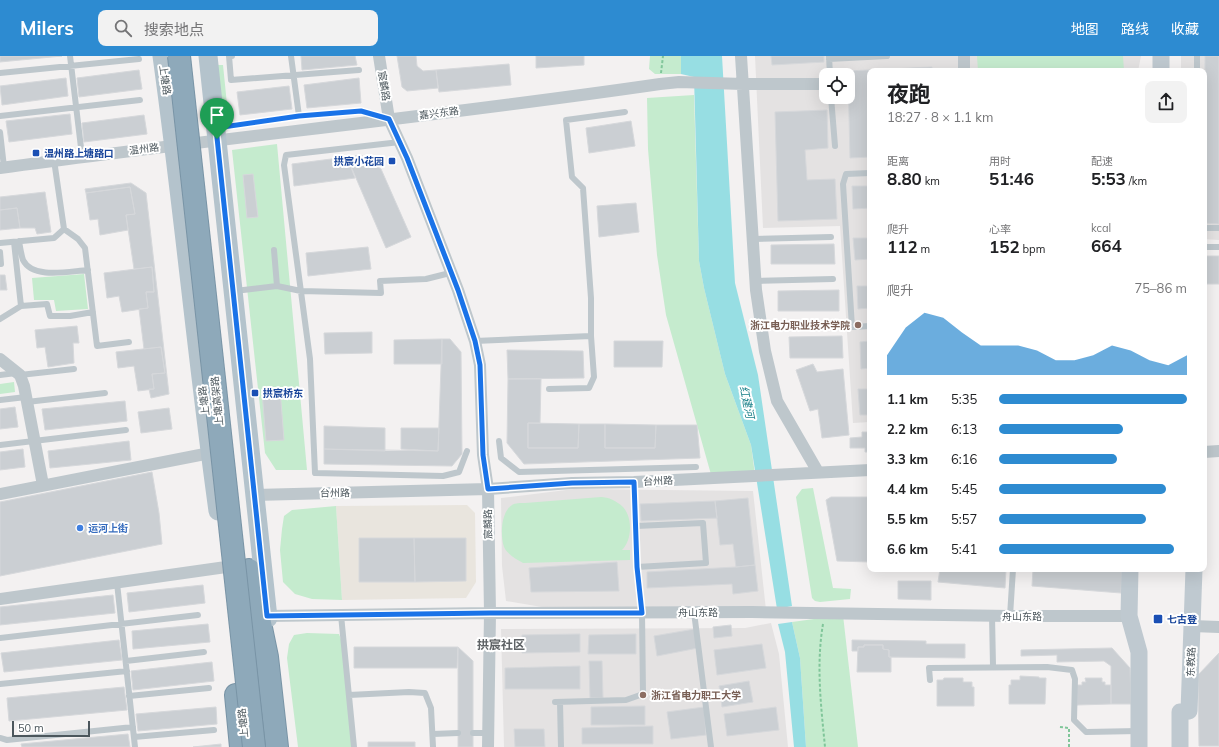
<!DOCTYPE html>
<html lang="zh">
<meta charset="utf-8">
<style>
:root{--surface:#fff;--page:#f2f2f2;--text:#202124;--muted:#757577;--accent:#2d8bd1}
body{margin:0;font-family:Mulish,"Noto Sans SC",sans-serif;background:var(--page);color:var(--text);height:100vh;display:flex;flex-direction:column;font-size:15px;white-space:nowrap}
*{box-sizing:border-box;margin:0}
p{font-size:13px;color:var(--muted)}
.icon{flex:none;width:22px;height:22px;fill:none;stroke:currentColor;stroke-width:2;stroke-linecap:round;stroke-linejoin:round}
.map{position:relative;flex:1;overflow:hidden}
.details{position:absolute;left:867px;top:12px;width:340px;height:504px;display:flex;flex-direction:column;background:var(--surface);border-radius:8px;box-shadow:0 4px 16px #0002}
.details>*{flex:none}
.controls{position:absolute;left:819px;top:12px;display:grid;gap:8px}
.controls a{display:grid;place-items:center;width:36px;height:36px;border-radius:8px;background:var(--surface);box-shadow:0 4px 16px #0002;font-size:20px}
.scale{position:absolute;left:12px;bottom:10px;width:78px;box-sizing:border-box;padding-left:4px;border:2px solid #4b565c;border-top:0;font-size:11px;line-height:14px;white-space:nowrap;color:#4b565c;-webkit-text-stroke:3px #fff;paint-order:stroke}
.pin{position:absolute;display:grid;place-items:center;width:34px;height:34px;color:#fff;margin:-41px -17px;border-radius:50% 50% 50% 0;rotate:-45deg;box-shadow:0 0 4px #0007}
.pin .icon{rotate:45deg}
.round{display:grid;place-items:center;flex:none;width:42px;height:42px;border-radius:8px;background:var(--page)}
.head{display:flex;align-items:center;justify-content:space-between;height:68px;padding:0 20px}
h1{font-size:22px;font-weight:700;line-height:30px}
.stats{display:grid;grid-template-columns:repeat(3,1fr);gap:6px;height:68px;padding:4px 20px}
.stats div{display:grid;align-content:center}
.stats b{font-size:17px;font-weight:700}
.stats small{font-size:11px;font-weight:400}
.stats p{font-size:11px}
.chart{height:112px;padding:8px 20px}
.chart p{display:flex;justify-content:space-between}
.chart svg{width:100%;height:72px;margin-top:4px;fill:var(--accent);opacity:.7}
ul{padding:0 20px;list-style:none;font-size:13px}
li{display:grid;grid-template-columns:64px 48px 1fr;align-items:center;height:30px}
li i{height:10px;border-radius:5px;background:var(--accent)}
header{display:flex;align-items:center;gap:24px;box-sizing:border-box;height:56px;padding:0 20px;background:var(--accent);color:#fff}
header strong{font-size:19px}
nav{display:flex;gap:22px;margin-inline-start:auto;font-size:14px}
.search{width:280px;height:36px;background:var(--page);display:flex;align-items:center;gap:10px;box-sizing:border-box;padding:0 14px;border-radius:8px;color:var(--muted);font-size:15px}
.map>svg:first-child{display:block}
</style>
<header>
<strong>Milers</strong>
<div class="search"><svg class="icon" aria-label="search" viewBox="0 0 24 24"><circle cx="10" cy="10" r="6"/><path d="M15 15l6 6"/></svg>搜索地点</div>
<nav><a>地图</a><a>路线</a><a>收藏</a></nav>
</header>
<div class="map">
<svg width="1219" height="691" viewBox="0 0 1219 691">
<rect width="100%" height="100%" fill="#f3f1f1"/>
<path fill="#e9e5de" d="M467 449 475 457 476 526 466 542 342 544 336 450Z"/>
<path fill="#e4e2e2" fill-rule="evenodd" d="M755 0H1141L1138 15H870V366L853 367 840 170 763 172ZM826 19H848V41H826Z
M1181 0H1219V184L1204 183V15H1181Z
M574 433 753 435 766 554 583 558 506 545 502 510 501 442Z
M771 567 779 598 788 691H504L501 573 745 572Z"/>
<path fill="#c5ebce" d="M650 0H681V18H655L649 13Z
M977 0H1123L1124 15H978Z
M216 9H223L228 58 220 59Z
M694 39 699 205 704 232 725 318 751 389 755 419 712 422 666 259 657 199 648 93 647 42Z
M277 88 307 414H276L265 397 232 94Z
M84 218 88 253 56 255 54 244H34L32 222Z
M14 326 15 336 0 338V328Z
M813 432 833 532 851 533 850 543 820 546 815 545 812 542 796 441 802 433Z
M601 441C608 441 617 445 623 451 633 462 632 484 622 494H630V504L523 507C516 503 507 498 504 491 500 479 501 456 512 449 515 447 521 447 525 447Z
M336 450 342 544 312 543 295 538 283 526 280 494 282 473 284 460 292 454Z
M843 559 858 691H806L800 602 792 566Z
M307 577 339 578 342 586 352 691H298L287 602 289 588 294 579Z"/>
<path fill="#97dee3" d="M681 0H722L735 227 758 319 792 550 777 553 751 389 725 318 704 232 699 205 694 21 681 18Z
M792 566 800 602 806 691H794L785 596 778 568Z"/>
<path fill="#cbcfd3" stroke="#d6d8db" d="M0 0H62L0 6Z
M301 0H355L357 9 302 14Z
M397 0H416L417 10 423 15 436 14 438 32 407 35 402 31Z
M536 0H584V9L536 12Z
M771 0H824V6L772 9Z
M1205 0H1219V168L1204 167Z
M509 8 511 29 439 36 436 14Z
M932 11V15H870V101L850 102 848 19H847V15Z
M139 14 142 33 79 41 77 22Z
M66 22 68 40 2 49 0 30Z
M359 22 361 47 307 52 304 29Z
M289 30 292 53 240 59 237 36Z
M827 54 828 92 805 94 807 124 835 123 837 163 778 165 775 56Z
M70 58 72 78 9 86 6 65Z
M144 59 147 78 84 86 82 67Z
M631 65 635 90 589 97 586 72Z
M361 99 381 113 411 181 386 192 347 101Z
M347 101 355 122 294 130 292 108Z
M253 118 258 161 247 162 243 119Z
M131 127 146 137 169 338 151 342 149 333H154L152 318 165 317 161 291 144 293 139 253 148 252 146 236H154L152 211 134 213 126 159 135 158 130 131 86 137 85 133Z
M852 130H870V152L853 153Z
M130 131 135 158 126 159 128 174 100 179 98 163 90 164 86 137Z
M45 136 51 176 37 178 35 172H20L17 152 0 154V141Z
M636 147 639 176 599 181 597 150Z
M17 152 20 172 0 174V154Z
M853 182H870V203L855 204Z
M834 188 835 208H771V189Z
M368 191 371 213 308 220 306 197Z
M1204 200H1219V228H1204Z
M152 211 154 236H146L148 252 122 256 119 240 107 242 104 217Z
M0 219H5L7 234H0Z
M857 230H870V252L858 253Z
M839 234V255H778V235Z
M77 270 79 287H73L74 307 48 311 45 291 37 292 35 274Z
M372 276V297L325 298 324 277Z
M842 280 843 302H790L789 281Z
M442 283V308H394V284Z
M442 283H450L461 296 462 398 452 410 324 408V393L438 395Z
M614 285H663L662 311H614Z
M870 285V312L861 313 860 286Z
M161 291 165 317 152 318 154 333 138 335 134 310 118 312 116 296Z
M507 294 583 295 584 322 508 323Z
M813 308 817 316 843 313 849 379 822 382 818 353 810 355 796 314Z
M508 323H541L540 367H528V392H578L579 368H605V392H655L656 369H697L700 402 524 408 507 387Z
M280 333 284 384 266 385 262 335Z
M858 333H870V359H860Z
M125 345 127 365 45 374 42 353Z
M15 351 18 371 0 373V353Z
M169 352 172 373 141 377 138 356Z
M528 367 579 368 578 392H528Z
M605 368 656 369 655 392H605Z
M324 370 385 372V395L324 393Z
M401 372H439L438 395 401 393Z
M862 376H870V396H865V392H850V382L862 381Z
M129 385 131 404 50 412 48 395Z
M23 393 25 411 0 414V396Z
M152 416 159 457 162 488 0 520V446Z
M831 441H870V506L837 505 826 444Z
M748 442 755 509 736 511 733 488 720 489 715 445Z
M715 445 717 462 641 465 640 448Z
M359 482H414L415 526H359Z
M414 482H466V525L415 526Z
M617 506 619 535 531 536 529 512Z
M755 509 758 535 733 538 732 528 647 532V516L736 511Z
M940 513H1006L1005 532 938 526Z
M1033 513H1122L1121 537 1032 530Z
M898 525H931V544L898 543Z
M203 529 205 547 129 556 127 537Z
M113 539 115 557 0 569V551Z
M208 568 210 586 133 593 132 575Z
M731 569 732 580 714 582 713 571Z
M695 573 698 592 657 600 654 580Z
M580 578V596L522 597V579Z
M636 578V598H588L589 579Z
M119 584 122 604 4 616 1 597Z
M852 584 926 585V588H965V602L889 601V594L883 593V589H864V591H858V595H852Z
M762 588 766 612 717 619 714 594Z
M864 589H883V593L889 594V601H891V616H857L858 591H864Z
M354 591H458L457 612H354Z
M458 591 473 605V691H458Z
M1112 592 1130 612 1131 648H1111V610L1104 605 1057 606V599L1021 600V594Z
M1219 597V690H1199L1198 619Z
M589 605H602L603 642H590Z
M212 606 214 625 133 634 131 615Z
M580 610V633H505V612Z
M1020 620 1039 621V622H1046L1045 648H1009V629H1011V624H1020Z
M944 622H963V626H972V631H974V650H937V624H943Z
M1085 622H1102V626H1105V629H1111V648L1077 649V629H1082V626H1086Z
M749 625 753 646 722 651 719 630Z
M124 631 127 654 9 665 7 642Z
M645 650V669H591V651Z
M216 651 217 668 138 675 136 658Z
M704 651 706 679 671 683 667 656Z
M776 651 779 674 727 680 724 658Z
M653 670V688H582V672Z
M514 673H544L545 691H515Z
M128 678 130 691H22L21 688Z
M368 686H415V691H368Z
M221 688V691H193Z"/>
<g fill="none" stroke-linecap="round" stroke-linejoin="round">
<defs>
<path id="highway" d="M249 514 267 601 277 691
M236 639 241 691"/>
</defs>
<use href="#highway" stroke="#7994a6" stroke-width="24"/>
<path stroke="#80c69a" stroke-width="2" stroke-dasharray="3 2" stroke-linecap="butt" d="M661 17 663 0
M823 568C816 609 821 650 825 691
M1060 671 1069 672V691"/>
<path stroke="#bec7cc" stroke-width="6" d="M70 0 82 100
M232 0H229L231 24 359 14
M291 0 299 60
M829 0 830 19
M829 3 887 0
M1197 15V0
M0 17 139 3
M831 41 835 90
M0 60 140 44
M217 72 299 60 361 55 382 61
M0 76 4 111
M400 86 286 99 284 109 310 303 315 417 443 420 459 416 467 395
M54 104 64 173 78 183 85 192 97 290 129 286
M870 117 846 118 843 128 852 271 870 270
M1204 172H1219
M753 183 831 181
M19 185C20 191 21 198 23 204 33 224 70 215 88 214
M0 187 54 182 64 173
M1204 191H1219
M274 194 277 230
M0 196 1 208H0
M756 225 833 223
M235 235 277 230 301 235 381 237 380 225 426 223 450 217
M21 250 47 248 50 260H70L93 256
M0 263 21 250 14 186
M762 270H831
M475 285 591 280V242L583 132 572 121 566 64 625 56
M0 319 16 317
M20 319 74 313
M549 333 589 332 594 321 591 280
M0 344 26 341
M27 346 105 337
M499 385 501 402 519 416 696 411
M0 389 126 374
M636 470 703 467 706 507 637 511
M117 527 135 691
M694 556 711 691
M341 559 354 691
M992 560 993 610
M1010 560 1013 513
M0 582 198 559
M126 605 204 596
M930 624 929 612 1047 611 1072 614 1075 623 1074 664 1086 676 1138 675
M0 628 127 615
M349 639 409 636 425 637 431 652 433 691
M129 640 209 632
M555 646 626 644 643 638 642 557 637 511 634 426
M560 646 561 691
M473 677H488
M433 678 458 677
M134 681 214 674
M0 682 7 684 133 671"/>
<path stroke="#bec7cc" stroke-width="12" d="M379 0 389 63 407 102 458 234 475 285 480 309 483 399 488 433 490 557 488 691
M741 0 756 234 765 295 777 345 818 416
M964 0V15
M0 112C220 82 441 60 660 28L679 26 743 28H826
M0 303 20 319 24 330 43 429
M1204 396 1219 395
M0 438 210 397
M255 439 488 433 572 427 634 426 870 414
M0 543 226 511
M267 560 490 557 752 556 1010 560H1129
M1192 570 1219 571"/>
<path stroke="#bfc9d0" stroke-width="17" d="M1161 0V15
M1130 513 1129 560 1139 596V691
M1180 691V656L1189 655 1194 513"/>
<path stroke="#b4c3cc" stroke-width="19" d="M162 0C183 151 197 304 218 455
M208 0 268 562"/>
<use href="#highway" stroke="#8ea9ba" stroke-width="22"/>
<defs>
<path id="highway-bridge" d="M179 0 254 691"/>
</defs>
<use href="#highway-bridge" stroke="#7994a6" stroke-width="24" stroke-linecap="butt"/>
<use href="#highway-bridge" stroke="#8ea9ba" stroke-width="22"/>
</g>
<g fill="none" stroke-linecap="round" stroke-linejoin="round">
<defs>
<path id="route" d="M361 55 389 63 407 102 458 234 475 285 480 309 483 399 488 433 572 427 634 426 637 511 642 557H490L267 560 216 72 299 60Z"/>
</defs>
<use href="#route" stroke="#fff" stroke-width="8"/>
<use href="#route" stroke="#1a73e8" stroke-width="5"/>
</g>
<g fill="#1a4fb4" stroke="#fff" stroke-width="1.5">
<rect x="32" y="93" width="8" height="8" rx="2"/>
<rect x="388" y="101" width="8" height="8" rx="2"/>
<rect x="251" y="333" width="8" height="8" rx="2"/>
<rect x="1153" y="558" width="10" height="10" rx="2"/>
</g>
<g fill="#8d6e63" stroke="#fff" stroke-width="1.5">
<circle cx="858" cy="269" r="4"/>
<circle cx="643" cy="639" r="4"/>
</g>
<circle fill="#3f7fe0" stroke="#fff" stroke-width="1.5" cx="80" cy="472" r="4"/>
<g text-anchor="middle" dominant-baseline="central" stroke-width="4" stroke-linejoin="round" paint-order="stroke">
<g font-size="10" fill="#4b565c" stroke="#fff">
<text transform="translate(165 24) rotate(82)">上塘路</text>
<text transform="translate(384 30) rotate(81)">宸麟路</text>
<text transform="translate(439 57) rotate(-7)">嘉兴东路</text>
<text transform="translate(144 93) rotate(-7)">温州路</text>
<text transform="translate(204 345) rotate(-97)">上塘路</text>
<text transform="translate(217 345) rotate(-96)">上塘高架路</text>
<text transform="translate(658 425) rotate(-3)">台州路</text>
<text transform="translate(335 437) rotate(-1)">台州路</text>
<text transform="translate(488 468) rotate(-91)">宸麟路</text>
<text x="698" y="556">舟山东路</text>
<text x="1022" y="560">舟山东路</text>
<text transform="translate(1191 606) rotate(-88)">东教路</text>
<text transform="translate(243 667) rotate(-96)">上塘路</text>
</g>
<g font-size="10" font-weight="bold" fill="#164399" stroke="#fff" text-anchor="start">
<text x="44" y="97">温州路上塘路口</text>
<text x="384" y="105" text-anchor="end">拱宸小花园</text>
<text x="263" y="337">拱宸桥东</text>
<text x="1167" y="563">七古登</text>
</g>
<g font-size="10" font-weight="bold" fill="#785e54" stroke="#fff" text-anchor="end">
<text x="850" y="269">浙江电力职业技术学院</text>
<text x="651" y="639" text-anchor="start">浙江省电力职工大学</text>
</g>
<g font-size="10" font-weight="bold" fill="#366cbe" stroke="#fff" text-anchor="start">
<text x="88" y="472">运河上街</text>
</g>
<g font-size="11" font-style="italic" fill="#1a8089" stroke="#fff">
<text transform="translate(747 346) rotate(78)">红建河</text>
</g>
<g font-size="12" font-weight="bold" fill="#5e6265" stroke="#fff">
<text x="501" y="588">拱宸社区</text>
</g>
</g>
</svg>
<div class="controls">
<a><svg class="icon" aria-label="locate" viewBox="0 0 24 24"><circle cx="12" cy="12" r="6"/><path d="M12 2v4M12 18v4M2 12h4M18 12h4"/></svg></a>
</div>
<div class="scale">50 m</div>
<div class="pin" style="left:217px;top:83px;background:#1e9e55"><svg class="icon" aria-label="arrive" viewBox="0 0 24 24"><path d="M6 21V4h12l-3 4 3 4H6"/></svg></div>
<section class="details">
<div class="head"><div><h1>夜跑</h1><p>18:27 · 8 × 1.1 km</p></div><a class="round"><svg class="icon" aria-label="share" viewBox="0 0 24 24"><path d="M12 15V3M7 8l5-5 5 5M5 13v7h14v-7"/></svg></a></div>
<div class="stats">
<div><p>距离</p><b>8.80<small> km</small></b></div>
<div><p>用时</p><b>51:46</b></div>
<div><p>配速</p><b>5:53<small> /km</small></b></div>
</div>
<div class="stats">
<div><p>爬升</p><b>112<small> m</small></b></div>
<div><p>心率</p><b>152<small> bpm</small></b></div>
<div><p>kcal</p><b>664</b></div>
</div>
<div class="chart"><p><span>爬升</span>75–86 m</p>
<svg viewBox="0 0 160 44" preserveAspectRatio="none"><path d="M0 44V32L10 15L20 6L30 9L40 18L50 26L60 26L70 26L80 29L90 35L100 35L110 32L120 26L130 29L140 35L150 38L160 32V44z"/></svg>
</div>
<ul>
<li><b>1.1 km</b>5:35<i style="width:100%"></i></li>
<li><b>2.2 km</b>6:13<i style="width:66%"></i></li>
<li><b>3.3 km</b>6:16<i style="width:63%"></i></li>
<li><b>4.4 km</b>5:45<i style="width:89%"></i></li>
<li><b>5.5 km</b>5:57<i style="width:78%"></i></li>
<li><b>6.6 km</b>5:41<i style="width:93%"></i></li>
</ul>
</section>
</div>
